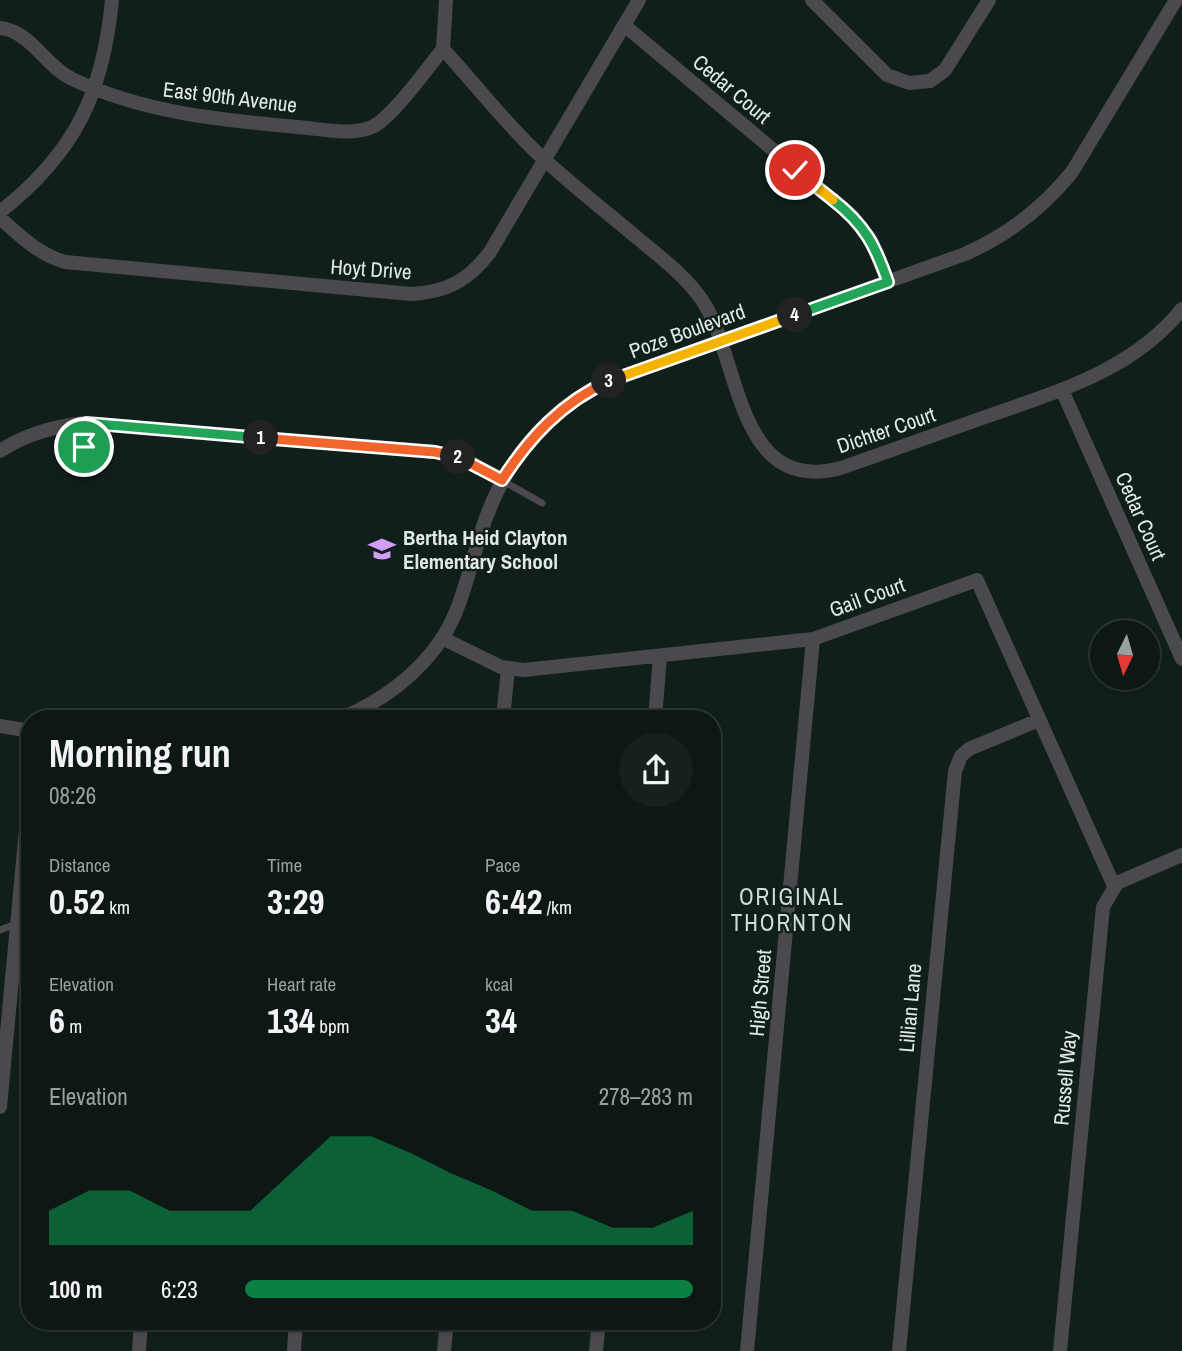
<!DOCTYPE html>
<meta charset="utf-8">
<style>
:root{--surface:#0d1714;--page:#16201d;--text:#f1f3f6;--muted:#9a9fa0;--line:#2d3634;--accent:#0b8043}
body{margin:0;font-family:"Archivo Narrow",sans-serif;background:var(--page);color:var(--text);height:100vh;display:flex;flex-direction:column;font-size:26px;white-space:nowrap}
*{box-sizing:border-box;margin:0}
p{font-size:23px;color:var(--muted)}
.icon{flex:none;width:38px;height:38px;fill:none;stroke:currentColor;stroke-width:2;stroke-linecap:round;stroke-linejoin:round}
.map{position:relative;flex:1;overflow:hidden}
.panel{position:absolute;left:21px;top:710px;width:700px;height:620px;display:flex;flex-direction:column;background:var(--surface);border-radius:28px;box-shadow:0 2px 5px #0004,0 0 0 2px var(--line)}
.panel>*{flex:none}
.needle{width:46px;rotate:185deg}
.controls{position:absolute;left:1090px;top:620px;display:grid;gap:14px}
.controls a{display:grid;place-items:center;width:70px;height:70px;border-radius:50%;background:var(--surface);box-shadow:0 2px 5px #0004,0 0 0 2px var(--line);font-size:35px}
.pin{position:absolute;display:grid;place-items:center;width:60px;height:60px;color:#fff;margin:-30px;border:4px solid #fff;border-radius:50%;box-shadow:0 2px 7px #0007}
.km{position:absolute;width:35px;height:35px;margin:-18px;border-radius:50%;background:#222;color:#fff;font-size:19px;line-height:35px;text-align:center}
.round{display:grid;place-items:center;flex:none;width:74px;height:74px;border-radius:37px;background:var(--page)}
.overview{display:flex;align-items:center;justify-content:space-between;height:119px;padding:0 28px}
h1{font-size:38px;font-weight:700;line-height:52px}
.figures{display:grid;grid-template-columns:repeat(3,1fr);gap:10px;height:119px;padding:7px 28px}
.figures div{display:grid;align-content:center}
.figures b{font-size:35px;font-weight:700}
.figures small{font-size:19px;font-weight:400}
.figures p{font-size:19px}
.chart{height:196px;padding:14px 28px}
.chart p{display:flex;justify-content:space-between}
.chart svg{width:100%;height:126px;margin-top:7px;fill:var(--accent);opacity:.7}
ul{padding:0 28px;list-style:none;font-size:23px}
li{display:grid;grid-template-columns:112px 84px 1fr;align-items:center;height:52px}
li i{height:18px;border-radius:9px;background:var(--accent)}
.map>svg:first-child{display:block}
</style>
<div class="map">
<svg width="1182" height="1351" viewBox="0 0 1182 1351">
<rect width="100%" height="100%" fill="#111f1b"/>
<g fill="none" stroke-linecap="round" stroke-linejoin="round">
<path stroke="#4b494e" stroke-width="7" d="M75 455 84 447 86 423
M503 481 542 503
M0 930 16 924"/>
<path stroke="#4b494e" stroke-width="14" d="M812 0 887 75 909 83 930 81 945 70 989 0
M624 25 851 215 871 240 888 282
M0 28C32 32 44 65 72 79 144 113 220 120 298 127 322 129 350 136 372 127 393 117 427 68 443 49
M443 49C476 85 511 130 547 162 578 190 610 215 641 241 663 259 686 277 702 300 741 358 735 496 841 468 890 451 939 433 988 416 1059 391 1133 370 1182 309
M443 49 446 0
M0 212C75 153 103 94 112 0
M0 218C20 236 38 254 65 262L411 294C447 292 468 281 490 252L639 0
M1062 390 1182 659
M0 451C26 434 53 427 83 423L435 452 470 462 502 480
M442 638 501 667 524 670 813 639 977 580 1114 886
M339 719C380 703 419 674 443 637 462 607 469 569 480 536 500 468 544 410 610 381L965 254C1008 235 1042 209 1072 172L1176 0
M503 719 508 669
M655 719 660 656
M0 726 30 731
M0 1107 30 787
M139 1351 141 1321
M294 1351 296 1321
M444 1351 447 1321
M596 1351 599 1321
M747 1351 813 639
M899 1351 955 771 961 756 969 749 1039 720
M1060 1351 1103 907 1117 883 1182 855"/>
</g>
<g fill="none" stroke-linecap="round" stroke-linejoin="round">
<defs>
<path id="split-1" d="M84 447 86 423 261 438"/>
<path id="split-2" d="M261 438 435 452 458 457"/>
<path id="split-3" d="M458 457 502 480C529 438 562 402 609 381"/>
<path id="split-4" d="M609 381 795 315"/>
<path id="split-5" d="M795 315 888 282C875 245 865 225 833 200"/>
<path id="split-6" d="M795 170 833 200"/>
</defs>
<use href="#split-1" stroke="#fff" stroke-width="14"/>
<use href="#split-2" stroke="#fff" stroke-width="14"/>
<use href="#split-3" stroke="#fff" stroke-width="14"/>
<use href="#split-4" stroke="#fff" stroke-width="14"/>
<use href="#split-5" stroke="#fff" stroke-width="14"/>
<use href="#split-6" stroke="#fff" stroke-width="14"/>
<use href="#split-1" stroke="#22a559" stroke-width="9"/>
<use href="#split-2" stroke="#f0652b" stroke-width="9"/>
<use href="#split-3" stroke="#f0652b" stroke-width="9"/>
<use href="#split-4" stroke="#f5b400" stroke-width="9"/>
<use href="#split-5" stroke="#22a559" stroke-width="9"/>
<use href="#split-6" stroke="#f5b400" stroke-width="9"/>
</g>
<defs>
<symbol id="school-bare" viewBox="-9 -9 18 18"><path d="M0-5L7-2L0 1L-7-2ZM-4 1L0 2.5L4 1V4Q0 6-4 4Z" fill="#d29dfd" stroke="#111f1b" stroke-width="2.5" paint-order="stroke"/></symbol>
</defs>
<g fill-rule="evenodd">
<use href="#school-bare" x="363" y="530" width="38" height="38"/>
</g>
<g text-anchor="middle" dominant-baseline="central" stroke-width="5" stroke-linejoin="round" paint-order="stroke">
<g font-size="21" fill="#e0e9e6" stroke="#111f1b">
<text transform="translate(732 89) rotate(40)">Cedar Court</text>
<text transform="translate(230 97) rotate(7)">East 90th Avenue</text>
<text transform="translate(371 269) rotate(4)">Hoyt Drive</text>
<text transform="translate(687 331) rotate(-20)">Poze Boulevard</text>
<text transform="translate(886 430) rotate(-19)">Dichter Court</text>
<text transform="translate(1141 516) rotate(66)">Cedar Court</text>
<text transform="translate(867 597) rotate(-20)">Gail Court</text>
<text transform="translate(760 993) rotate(-85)">High Street</text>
<text transform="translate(910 1008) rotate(-85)">Lillian Lane</text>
<text transform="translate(1065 1078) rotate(-85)">Russell Way</text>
</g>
<g font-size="21" font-weight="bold" fill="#e0e9e6" stroke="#111f1b" text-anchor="start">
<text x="403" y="537">Bertha Heid Clayton<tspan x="403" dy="24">Elementary School</tspan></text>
</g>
<g font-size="23" letter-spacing="2" fill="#ccded8" stroke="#111f1b">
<text x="792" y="896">ORIGINAL<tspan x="792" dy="26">THORNTON</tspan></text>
</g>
</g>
</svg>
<div class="controls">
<a><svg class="needle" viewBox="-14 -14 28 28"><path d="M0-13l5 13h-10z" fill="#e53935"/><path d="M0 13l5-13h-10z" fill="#9a9fa0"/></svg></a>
</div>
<div class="pin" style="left:84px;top:447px;background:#1e9e55"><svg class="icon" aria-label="arrive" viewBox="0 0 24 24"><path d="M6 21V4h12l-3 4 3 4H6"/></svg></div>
<div class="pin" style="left:795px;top:170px;background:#d93025"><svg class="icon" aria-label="check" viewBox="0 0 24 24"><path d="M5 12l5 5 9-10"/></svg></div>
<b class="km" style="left:261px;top:438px">1</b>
<b class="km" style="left:458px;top:457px">2</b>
<b class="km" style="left:609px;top:381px">3</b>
<b class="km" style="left:795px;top:315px">4</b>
<section class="panel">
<div class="overview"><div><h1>Morning run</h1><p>08:26</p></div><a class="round"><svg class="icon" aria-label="share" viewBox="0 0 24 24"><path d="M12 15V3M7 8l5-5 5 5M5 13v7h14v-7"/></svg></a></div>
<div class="figures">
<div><p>Distance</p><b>0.52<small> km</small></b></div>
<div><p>Time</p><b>3:29</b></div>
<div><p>Pace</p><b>6:42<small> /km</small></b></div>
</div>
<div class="figures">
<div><p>Elevation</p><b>6<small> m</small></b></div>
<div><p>Heart rate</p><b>134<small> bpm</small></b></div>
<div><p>kcal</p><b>34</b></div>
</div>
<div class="chart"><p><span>Elevation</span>278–283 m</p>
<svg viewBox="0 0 160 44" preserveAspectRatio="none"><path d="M0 44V32L10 25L20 25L30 32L40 32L50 32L60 19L70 6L80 6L90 12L100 19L110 25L120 32L130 32L140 38L150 38L160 32V44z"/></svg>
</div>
<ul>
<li><b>100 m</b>6:23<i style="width:100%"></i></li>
</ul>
</section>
</div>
